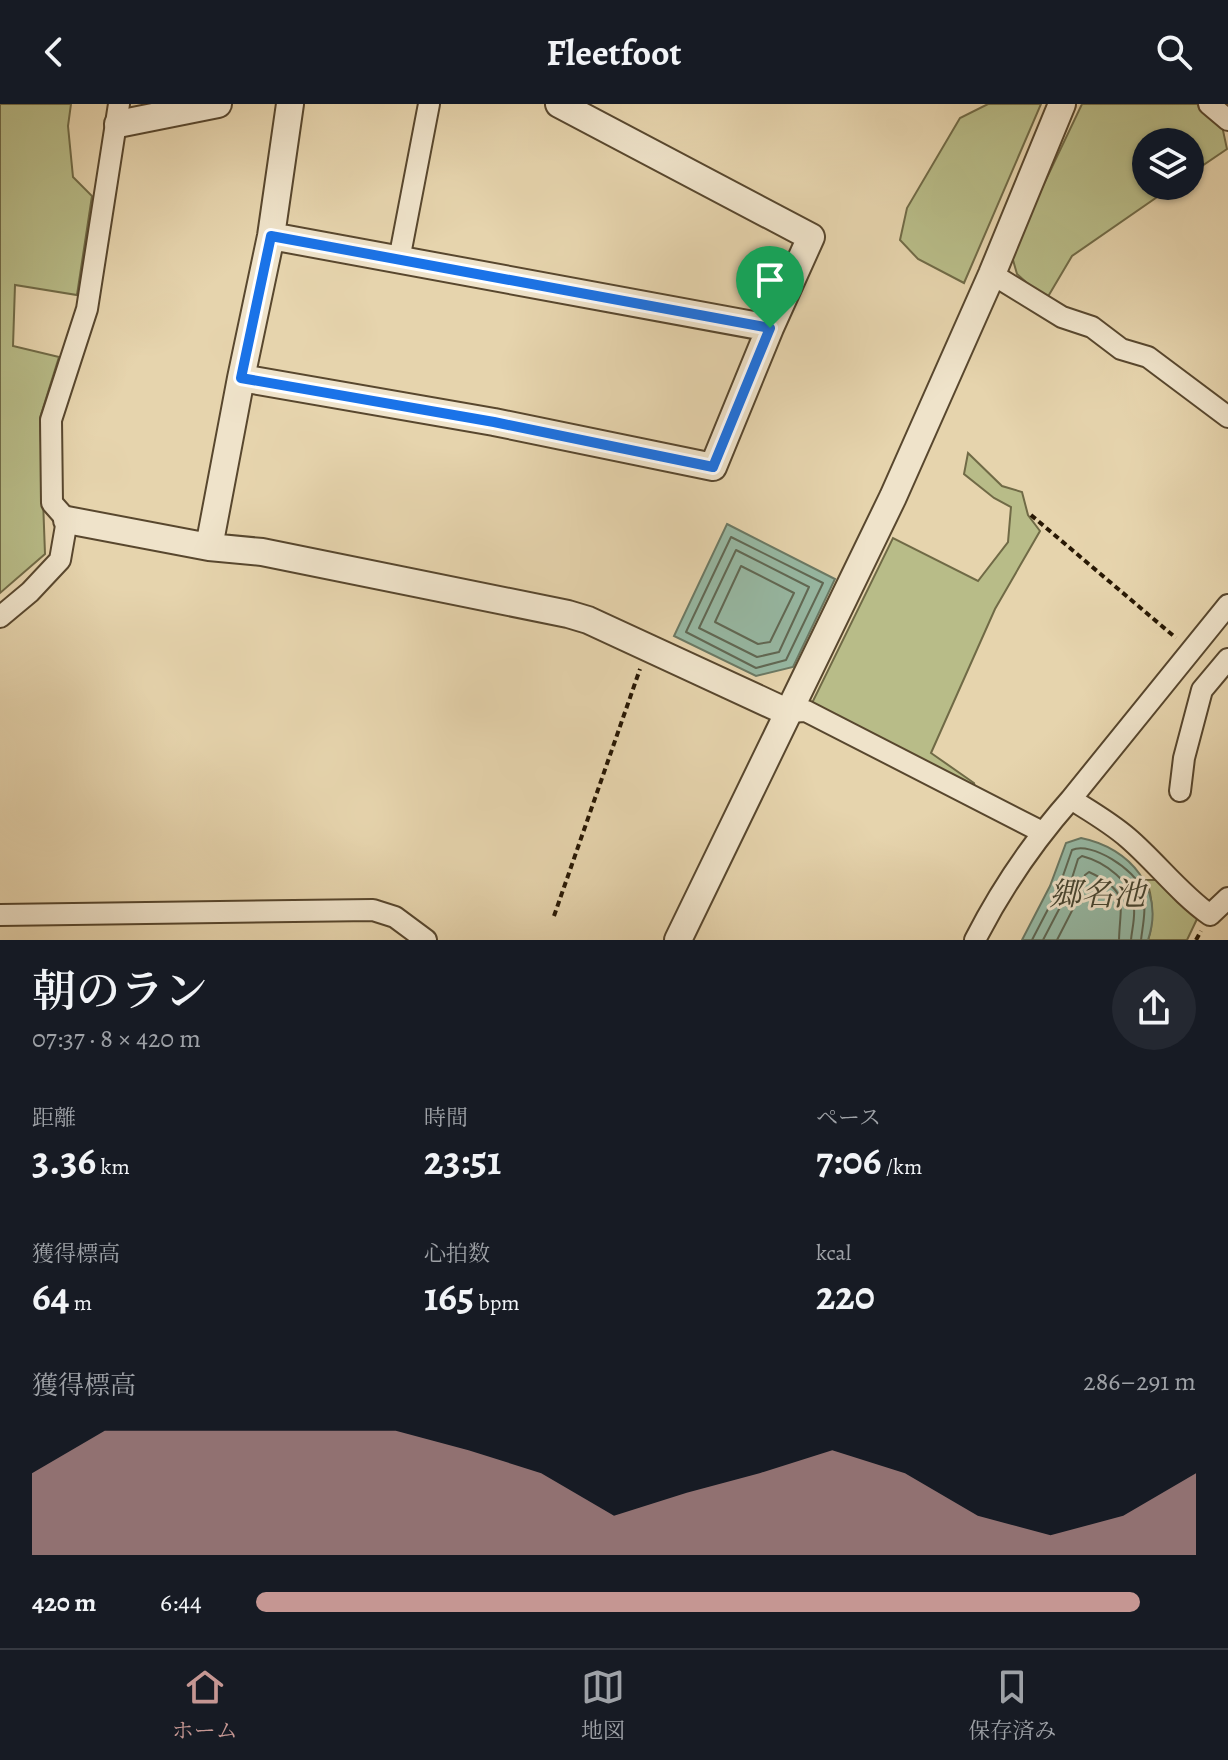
<!DOCTYPE html>
<html lang="ja">
<meta charset="utf-8">
<style>
:root{--surface:#171b24;--page:#242831;--text:#f1f3f6;--muted:#9ea1a6;--line:#363941;--accent:#c59692}
body{margin:0;font-family:Alegreya,"Noto Serif JP",serif;background:var(--page);color:var(--text);height:100vh;display:flex;flex-direction:column;font-size:30px;white-space:nowrap}
*{box-sizing:border-box;margin:0}
p{font-size:26px;color:var(--muted)}
.icon{flex:none;width:44px;height:44px;fill:none;stroke:currentColor;stroke-width:2;stroke-linecap:round;stroke-linejoin:round}
.map{position:relative;height:836px;overflow:hidden}
.drawer{display:flex;flex-direction:column;background:var(--surface);flex:1}
.drawer>*{flex:none}
.controls{position:absolute;left:1132px;top:24px;display:grid;gap:16px}
.controls a{display:grid;place-items:center;width:72px;height:72px;border-radius:50%;background:var(--surface);box-shadow:0 2px 6px #0004;font-size:40px}
.pin{position:absolute;display:grid;place-items:center;width:68px;height:68px;color:#fff;margin:-82px -34px;border-radius:50% 50% 50% 0;rotate:-45deg;box-shadow:0 0 8px #0007}
.pin .icon{rotate:45deg}
.round{display:grid;place-items:center;flex:none;width:84px;height:84px;border-radius:42px;background:var(--page)}
.summary{display:flex;align-items:center;justify-content:space-between;height:136px;padding:0 32px}
h1{font-size:44px;font-weight:600;line-height:60px}
.metrics{display:grid;grid-template-columns:repeat(3,1fr);gap:12px;height:136px;padding:8px 32px}
.metrics div{display:grid;align-content:center}
.metrics b{font-size:40px;font-weight:600}
.metrics small{font-size:22px;font-weight:400}
.metrics p{font-size:22px}
.chart{height:224px;padding:16px 32px}
.chart p{display:flex;justify-content:space-between}
.chart svg{width:100%;height:144px;margin-top:8px;fill:var(--accent);opacity:.7}
ul{padding:0 32px;list-style:none;font-size:26px}
li{display:grid;grid-template-columns:128px 96px 1fr;align-items:center;height:60px}
li i{height:20px;border-radius:10px;background:var(--accent)}
header{display:flex;justify-content:space-between;align-items:center;height:104px;padding:0 32px;background:var(--surface);font-size:36px;font-weight:600}
.menu{display:flex;justify-content:space-around;align-items:center;height:112px;border-top:2px solid var(--line);background:var(--surface);font-size:22px;color:var(--muted)}
.menu a{display:grid;justify-items:center;gap:4px}
.menu .selected{color:var(--accent)}
.map>svg:first-child{display:block}
</style>
<header><svg class="icon" aria-label="back" viewBox="0 0 24 24"><path d="M15 5l-7 7 7 7"/></svg>Fleetfoot<svg class="icon" aria-label="search" viewBox="0 0 24 24"><circle cx="10" cy="10" r="6"/><path d="M15 15l6 6"/></svg></header>
<div class="map">
<svg width="1228" height="836" viewBox="0 0 1228 836">
<rect width="100%" height="100%" fill="#e6d4ad"/>
<filter id="stains"><feTurbulence type="fractalNoise" baseFrequency=".0025" numOctaves="4"/><feColorMatrix values="0 0 0 0 .2 0 0 0 0 .09 0 0 0 0 .02 0 0 0 .5 -.17"/></filter>
<radialGradient id="worn" r=".72"><stop offset=".6" stop-color="#630" stop-opacity="0"/><stop offset="1" stop-color="#630" stop-opacity=".3"/></radialGradient>
<path fill="#b8bc88" stroke="#706a46" stroke-width="2" d="M0 0H71L68 22 73 73 92 92 77 191 15 181 13 242 59 253 40 314 45 450 0 489Z
M988 0H1041L964 179 918 155 900 136 907 104 960 14Z
M1082 0H1197L1221 17 1227 45 1190 70V38H1146V82H1173L1072 152 1046 196 1017 170 1011 149Z
M968 349 1002 382 1022 388 1028 411 1040 427 995 505 931 649 974 679 976 687 812 599 893 434 978 477 1008 438 1011 403 994 394 964 370Z
M1146 776H1170L1197 815 1187 836H1148C1154 819 1153 792 1146 776Z"/>
<path fill="#97b9a4" stroke="#6b7964" stroke-width="2" d="M727 420 835 475 793 563 756 572 674 532Z
M1081 734C1131 744 1165 786 1148 836H1022L1050 782 1066 739Z"/>
<g fill="none" stroke-linecap="round" stroke-linejoin="round">
<path stroke="#606854" stroke-width="2" d="M731 433 823 479 786 556 756 564 686 528Z
M736 446 809 483 779 548 757 553 699 524Z
M741 462 794 489 770 538 758 540 715 518Z
M1032 836 1058 786 1072 746C1091 737 1136 766 1142 786 1147 803 1143 820 1141 836
M1043 836 1067 790 1078 755 1082 752C1105 758 1133 778 1134 804 1135 815 1132 825 1131 836
M1057 836 1078 795 1085 771 1089 768C1130 787 1120 799 1119 836"/>
<defs>
<path id="minor" d="M1209 0 1228 16
M399 156 429 0
M992 170 1062 213 1092 223 1121 245 1148 253 1228 313
M0 513 30 488 60 456 67 416 52 399 51 316 87 205 119 0
M787 608 806 607 1042 728
M1180 687 1184 654 1202 586 1228 555
M1071 695 1228 501
M0 811 373 806 395 813 426 836
M975 836C1001 785 1033 738 1071 695 1090 707 1111 719 1128 734 1156 758 1180 790 1210 811L1228 794"/>
<path id="tertiary" d="M118 20 218 0
M271 132 770 224
M241 274 494 318 713 363 770 224 811 133 559 0
M67 416 209 443 262 448 568 510 588 516 787 608
M209 443 241 274 271 132 290 0
M678 836 893 393 992 170 1062 0"/>
</defs>
<use href="#minor" stroke="#58472e" stroke-width="24"/>
<use href="#tertiary" stroke="#58472e" stroke-width="30"/>
<path stroke="#281804" stroke-width="4" stroke-dasharray="6 4" stroke-linecap="butt" d="M1031 411 1176 534
M554 812 640 565
M1196 836 1201 827"/>
<use href="#minor" stroke="#efe3ca" stroke-width="20"/>
<use href="#tertiary" stroke="#efe3ca" stroke-width="26"/>
</g>
<g fill="none" stroke-linecap="round" stroke-linejoin="round">
<defs>
<path id="route" d="M271 132 770 224 713 363 494 318 241 274Z"/>
</defs>
<use href="#route" stroke="#fff" stroke-width="16"/>
<use href="#route" stroke="#1a73e8" stroke-width="10"/>
</g>
<g text-anchor="middle" dominant-baseline="central" stroke-width="6" stroke-linejoin="round" paint-order="stroke">
<g font-size="32" font-style="italic" fill="#494834" stroke="#efe3ca">
<text x="1097" y="790">郷名池</text>
</g>
</g>
<rect width="100%" height="100%" filter="url(#stains)"/>
<rect width="100%" height="100%" fill="url(#worn)"/>
</svg>
<div class="controls">
<a><svg class="icon" aria-label="layers" viewBox="0 0 24 24"><path d="M12 4l9 5-9 5-9-5zM3 14l9 5 9-5"/></svg></a>
</div>
<div class="pin" style="left:770px;top:224px;background:#1e9e55"><svg class="icon" aria-label="arrive" viewBox="0 0 24 24"><path d="M6 21V4h12l-3 4 3 4H6"/></svg></div>
</div>
<section class="drawer">
<div class="summary"><div><h1>朝のラン</h1><p>07:37 · 8 × 420 m</p></div><a class="round"><svg class="icon" aria-label="share" viewBox="0 0 24 24"><path d="M12 15V3M7 8l5-5 5 5M5 13v7h14v-7"/></svg></a></div>
<div class="metrics">
<div><p>距離</p><b>3.36<small> km</small></b></div>
<div><p>時間</p><b>23:51</b></div>
<div><p>ペース</p><b>7:06<small> /km</small></b></div>
</div>
<div class="metrics">
<div><p>獲得標高</p><b>64<small> m</small></b></div>
<div><p>心拍数</p><b>165<small> bpm</small></b></div>
<div><p>kcal</p><b>220</b></div>
</div>
<div class="chart"><p><span>獲得標高</span>286–291 m</p>
<svg viewBox="0 0 160 44" preserveAspectRatio="none"><path d="M0 44V19L10 6L20 6L30 6L40 6L50 6L60 12L70 19L80 32L90 25L100 19L110 12L120 19L130 32L140 38L150 32L160 19V44z"/></svg>
</div>
<ul>
<li><b>420 m</b>6:44<i style="width:94%"></i></li>
</ul>
</section>
<nav class="menu">
<a class="selected"><svg class="icon" aria-label="home" viewBox="0 0 24 24"><path d="M3 11l9-7 9 7M6 9v11h12V9"/></svg>ホーム</a>
<a><svg class="icon" aria-label="map" viewBox="0 0 24 24"><path d="M3 6l6-2 6 2 6-2v14l-6 2-6-2-6 2zM9 4v14M15 6v14"/></svg>地図</a>
<a><svg class="icon" aria-label="saved" viewBox="0 0 24 24"><path d="M7 4h10v16l-5-4-5 4z"/></svg>保存済み</a>
</nav>
